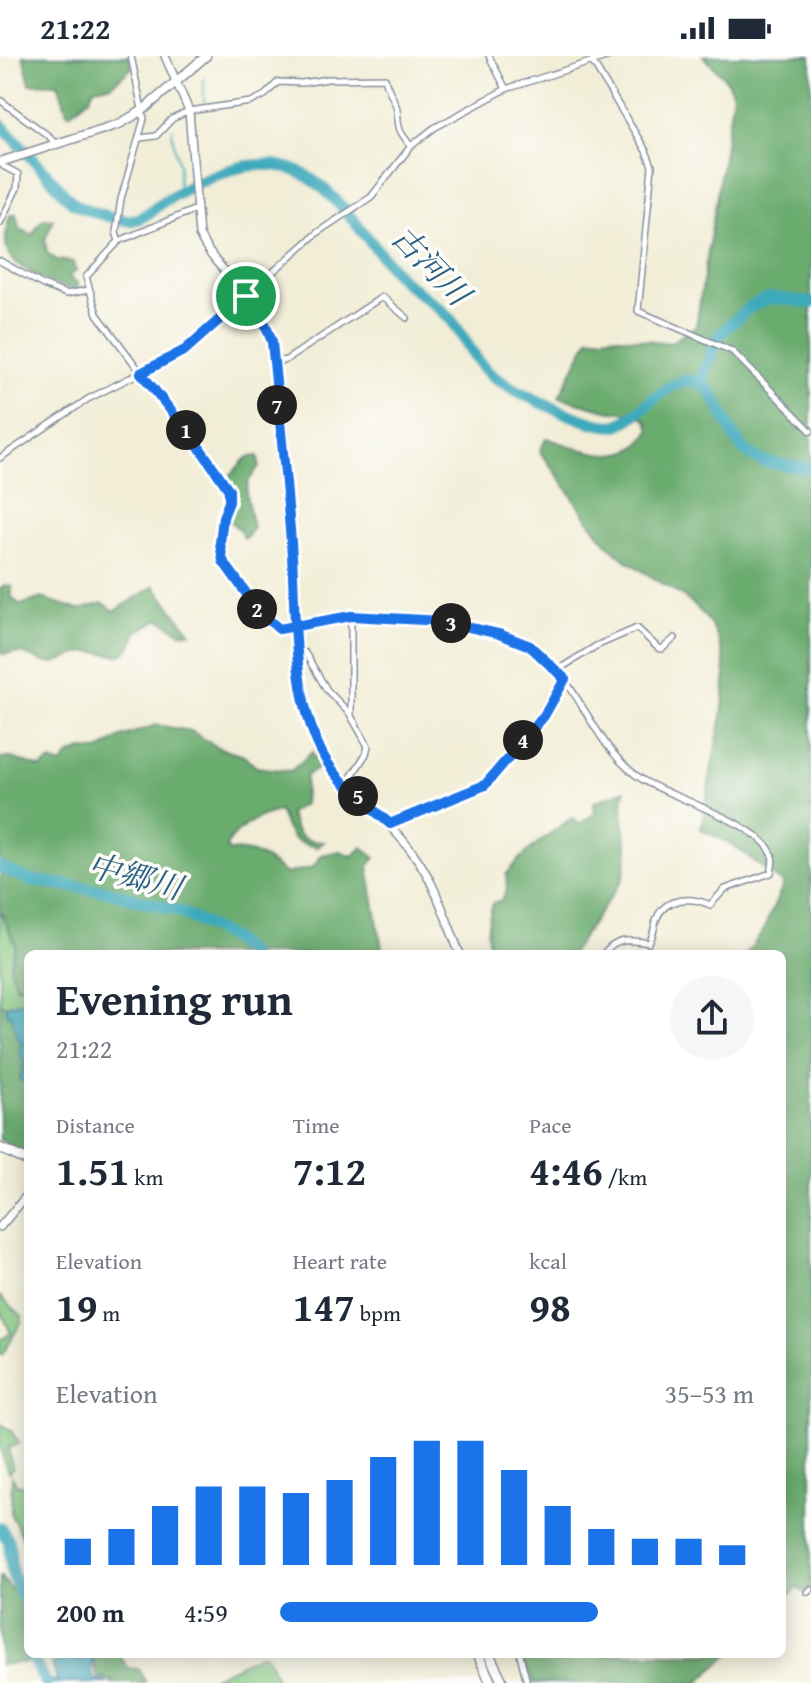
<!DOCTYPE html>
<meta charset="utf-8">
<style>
:root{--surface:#fff;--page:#f6f6f7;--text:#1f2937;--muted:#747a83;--accent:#1a73e8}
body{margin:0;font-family:"Gentium Book Plus","Noto Serif JP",serif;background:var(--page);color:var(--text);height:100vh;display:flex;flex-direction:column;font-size:30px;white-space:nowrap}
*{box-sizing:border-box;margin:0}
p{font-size:26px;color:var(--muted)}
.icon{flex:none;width:44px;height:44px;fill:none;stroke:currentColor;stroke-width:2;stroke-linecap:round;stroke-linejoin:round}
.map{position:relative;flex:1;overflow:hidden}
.sheet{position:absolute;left:24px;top:894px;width:762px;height:708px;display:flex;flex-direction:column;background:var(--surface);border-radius:12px;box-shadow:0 4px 20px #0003}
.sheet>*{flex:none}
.pin{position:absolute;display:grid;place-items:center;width:68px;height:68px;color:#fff;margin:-34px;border:4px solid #fff;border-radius:50%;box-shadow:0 2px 8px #0007}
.km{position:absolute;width:40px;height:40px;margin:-20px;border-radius:50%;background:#222;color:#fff;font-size:22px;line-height:40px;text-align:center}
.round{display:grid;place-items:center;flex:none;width:84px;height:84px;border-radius:42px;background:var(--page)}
.headline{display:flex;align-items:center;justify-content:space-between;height:136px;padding:0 32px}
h1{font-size:44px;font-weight:800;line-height:60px}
.stats{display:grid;grid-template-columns:repeat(3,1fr);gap:12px;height:136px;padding:8px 32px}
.stats div{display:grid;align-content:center}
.stats b{font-size:40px;font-weight:800}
.stats small{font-size:22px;font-weight:400}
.stats p{font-size:22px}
.chart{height:224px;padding:16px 32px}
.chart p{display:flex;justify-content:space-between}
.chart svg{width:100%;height:144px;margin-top:8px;stroke:var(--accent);stroke-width:6}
ul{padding:0 32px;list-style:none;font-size:26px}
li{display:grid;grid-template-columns:128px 96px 1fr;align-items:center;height:60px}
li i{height:20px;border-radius:10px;background:var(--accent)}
.status{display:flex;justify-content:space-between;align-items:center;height:56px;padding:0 40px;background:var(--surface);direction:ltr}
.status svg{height:22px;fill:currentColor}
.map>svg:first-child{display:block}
</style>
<div class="status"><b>21:22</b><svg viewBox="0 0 49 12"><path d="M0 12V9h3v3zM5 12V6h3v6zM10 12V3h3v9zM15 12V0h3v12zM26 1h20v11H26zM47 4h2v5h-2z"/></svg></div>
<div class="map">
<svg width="811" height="1627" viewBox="0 0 811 1627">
<rect width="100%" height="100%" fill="#fdfcf7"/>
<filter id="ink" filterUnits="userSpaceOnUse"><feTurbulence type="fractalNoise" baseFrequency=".0125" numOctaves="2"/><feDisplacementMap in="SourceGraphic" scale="16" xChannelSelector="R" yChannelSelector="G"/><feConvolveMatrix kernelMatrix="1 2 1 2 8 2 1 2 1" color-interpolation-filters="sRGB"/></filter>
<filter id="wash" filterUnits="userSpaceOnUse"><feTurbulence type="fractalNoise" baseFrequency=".006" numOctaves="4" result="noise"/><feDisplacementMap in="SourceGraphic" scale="32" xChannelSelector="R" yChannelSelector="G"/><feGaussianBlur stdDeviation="1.8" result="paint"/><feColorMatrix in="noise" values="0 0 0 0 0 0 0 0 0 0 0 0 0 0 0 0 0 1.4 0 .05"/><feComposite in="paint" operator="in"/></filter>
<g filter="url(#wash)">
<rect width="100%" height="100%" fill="#f1edd6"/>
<path fill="#83c67f" stroke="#4f7a6e" stroke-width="2" d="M0 854 16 889 10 911 17 931 28 925V943L6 950 0 948Z
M0 1240 22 1260V1265L2 1299 0 1298V1285L11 1277 0 1253Z
M0 1367 12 1376 19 1387 8 1393 13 1413 8 1416 0 1392Z
M12 1420 17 1429H28V1491L11 1459Z
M261 1598H265L279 1627H201Z"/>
<path fill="#6aab6e" stroke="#426d66" stroke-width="2" d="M23 0H130L132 12 111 29 94 32 90 41 70 57 67 55 58 27 30 28Z
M703 0H811V1530L804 1536 797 1532 782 1547V898H746L762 877 784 828 733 789 701 773C706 749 709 724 714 700 725 647 740 585 690 546 663 525 628 511 605 485 582 459 565 425 540 396L546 382C579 392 629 416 650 374L647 365 637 358 606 354 559 341 589 282 612 280 670 287 696 270 733 38 725 22Z
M16 158 19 172 32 179 41 165 46 162 53 163 45 184 47 197 57 204 73 206 76 215 68 220 77 227 78 233C62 233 50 226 36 219 6 204 0 194 10 159Z
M258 400 259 410 248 426 246 438 253 473 244 483 239 473 227 463 236 436 228 422 246 402Z
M5 529 12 530V541L20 549 42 542 79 554 103 547 115 555 154 530 191 577 180 576 159 563 137 576C125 613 114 594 87 596 75 597 64 606 51 607 39 607 31 599 21 597 15 596 7 598 2 598L0 533Z
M156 669 191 675 219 692 244 700 256 711 291 715 312 696 319 712 306 719 304 748 289 757C297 781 299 785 324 786L317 791C287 786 290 780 279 755 256 760 239 770 226 790L229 795C253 792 268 804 286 818L313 811 322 799 340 795 352 800 363 791 375 802 368 810 383 898H28V925L17 931 10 911 16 889 0 854V702H12L41 712 51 705 61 709 68 700 82 694 98 695 119 682Z
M625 734 622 756 628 797 623 823 571 898H492C484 880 488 865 493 847L503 843 507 832 506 819C524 795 548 779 573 761L579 768 595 757 594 746Z
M0 948 6 950 7 958 12 960 14 971 22 989 20 996 25 1008 20 1023 28 1028V1098L0 1084Z
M26 1519 29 1606 0 1609V1520L11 1533Z
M92 1598H119L128 1612 139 1613 146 1627H111L112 1625 99 1622C93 1614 96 1606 92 1598Z
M515 1598H729L698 1627H533L531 1619Z"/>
<path fill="#3da9bc" stroke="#2c6c8d" stroke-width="2" d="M28 943V1028H27L20 1023 24 1008 20 996 22 989 14 971 12 960 7 958 6 950Z
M80 1598H89L93 1604 92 1617 96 1624 109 1627H41V1613L49 1623 57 1625 52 1607Z"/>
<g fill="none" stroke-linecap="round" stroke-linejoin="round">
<path stroke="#3da9bc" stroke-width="2" d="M204 47V22
M173 73 172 78 179 108 178 137"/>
<path stroke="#3da9bc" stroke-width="12" d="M0 68C19 86 36 107 54 126 61 133 67 143 75 148 85 154 122 166 133 164 146 162 153 152 164 145 200 122 252 98 294 114 335 129 370 190 400 221 415 237 436 246 451 264 466 282 474 307 494 321 514 335 595 375 617 369 642 361 667 320 694 325 721 330 726 385 752 400 770 411 792 408 811 413
M700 327 718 280 750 251 767 243 777 242 811 247
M0 811 29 824 107 835 179 855 229 881 250 898
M0 1472 9 1485 12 1518 28 1552
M30 1598 46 1627"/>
</g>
</g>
<g filter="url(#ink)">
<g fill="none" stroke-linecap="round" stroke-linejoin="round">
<defs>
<path id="minor" d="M131 0 144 63 121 143 116 176 119 185 86 221 97 258 229 434C228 451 221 467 221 484 220 515 257 553 279 573 303 569 326 560 351 560 365 560 379 563 393 564 434 567 494 568 530 590 580 621 590 690 643 724 670 741 764 769 772 799 774 805 772 811 771 817L725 833 710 849C693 841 666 840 657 862 654 870 654 879 649 887 630 884 617 881 604 898
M489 0 506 33
M592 5 646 95 652 110 638 255 732 295 811 375
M0 44 50 81 55 88
M140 82 156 80 172 63 189 55 251 46 265 39 278 26 302 27 328 23 385 22C387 33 395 44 397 53 399 73 397 73 411 90
M0 167 17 132 18 118 3 110 1 106
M119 185 196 153
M0 205 43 229 66 238 89 234
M274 307 286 304 382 241 407 262
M0 402 88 343 185 294 318 176 371 141 411 90 434 72 506 33 609 0
M298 594 305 597 327 634 351 659
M556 615 596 590 637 572 658 592 662 593 675 582
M346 729 366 698 368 690 351 660V560
M390 768 485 729 544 660 564 624
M808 1536 811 1533
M520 1598 527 1627"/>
<path id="tertiary" d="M165 0 189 55 199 179C215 212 237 223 256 250 263 261 267 274 272 286L298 594C303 645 310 694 348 731 371 753 394 771 413 797 435 826 446 864 460 898
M0 1171 28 1138"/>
<path id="secondary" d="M0 106 119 68 142 55 206 0"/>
<path id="primary" d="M0 1092 28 1105
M478 1598 491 1627
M489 1598 503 1627"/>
</defs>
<use href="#minor" stroke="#868e9a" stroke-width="8"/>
<use href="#tertiary" stroke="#868e9a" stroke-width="10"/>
<use href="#secondary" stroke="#868e9a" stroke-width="11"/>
<use href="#primary" stroke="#868e9a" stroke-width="12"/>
<use href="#minor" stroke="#fff" stroke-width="5"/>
<use href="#tertiary" stroke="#fff" stroke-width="7"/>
<use href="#secondary" stroke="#fff" stroke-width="8"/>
<use href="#primary" stroke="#fff" stroke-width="9"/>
</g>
</g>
<g fill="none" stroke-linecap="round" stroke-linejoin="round" filter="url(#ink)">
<defs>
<path id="route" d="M246 240 185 294 141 317 195 385 229 434V446L223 461 220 487 223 505 259 555 279 573 351 560 442 565 499 578 530 590 565 623 544 660 485 729 390 768C365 746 334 724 320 693 292 634 296 563 292 500 287 429 279 357 272 286L264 265 246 240"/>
</defs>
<use href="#route" stroke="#fff" stroke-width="16"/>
<use href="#route" stroke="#1a73e8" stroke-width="10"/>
</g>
<g text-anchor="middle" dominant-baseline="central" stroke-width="7" stroke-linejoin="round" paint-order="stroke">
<g font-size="32" font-style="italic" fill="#296084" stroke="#fdfcf7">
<text transform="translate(431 209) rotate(46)">古河川</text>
<text transform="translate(135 820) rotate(15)">中郷川</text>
</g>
</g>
</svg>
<div class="pin" style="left:246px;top:240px;background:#1e9e55"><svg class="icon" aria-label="arrive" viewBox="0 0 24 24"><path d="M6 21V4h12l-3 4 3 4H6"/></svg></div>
<b class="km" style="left:186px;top:374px">1</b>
<b class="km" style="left:257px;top:553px">2</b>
<b class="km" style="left:451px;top:567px">3</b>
<b class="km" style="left:523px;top:684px">4</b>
<b class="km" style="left:358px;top:740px">5</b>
<b class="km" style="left:277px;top:349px">7</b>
<section class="sheet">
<div class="headline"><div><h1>Evening run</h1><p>21:22</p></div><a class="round"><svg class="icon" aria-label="share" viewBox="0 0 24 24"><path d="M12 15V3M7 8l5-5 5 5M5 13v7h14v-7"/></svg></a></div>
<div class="stats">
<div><p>Distance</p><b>1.51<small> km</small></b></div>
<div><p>Time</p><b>7:12</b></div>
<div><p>Pace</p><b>4:46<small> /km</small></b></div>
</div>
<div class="stats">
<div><p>Elevation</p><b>19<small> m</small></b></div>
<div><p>Heart rate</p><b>147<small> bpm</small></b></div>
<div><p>kcal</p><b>98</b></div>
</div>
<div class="chart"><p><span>Elevation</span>35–53 m</p>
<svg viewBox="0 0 160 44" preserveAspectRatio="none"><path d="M5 44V36M15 44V33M25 44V26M35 44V20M45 44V20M55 44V22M65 44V18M75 44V11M85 44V6M95 44V6M105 44V15M115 44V26M125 44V33M135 44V36M145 44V36M155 44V38"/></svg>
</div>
<ul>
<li><b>200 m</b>4:59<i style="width:67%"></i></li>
</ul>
</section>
</div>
